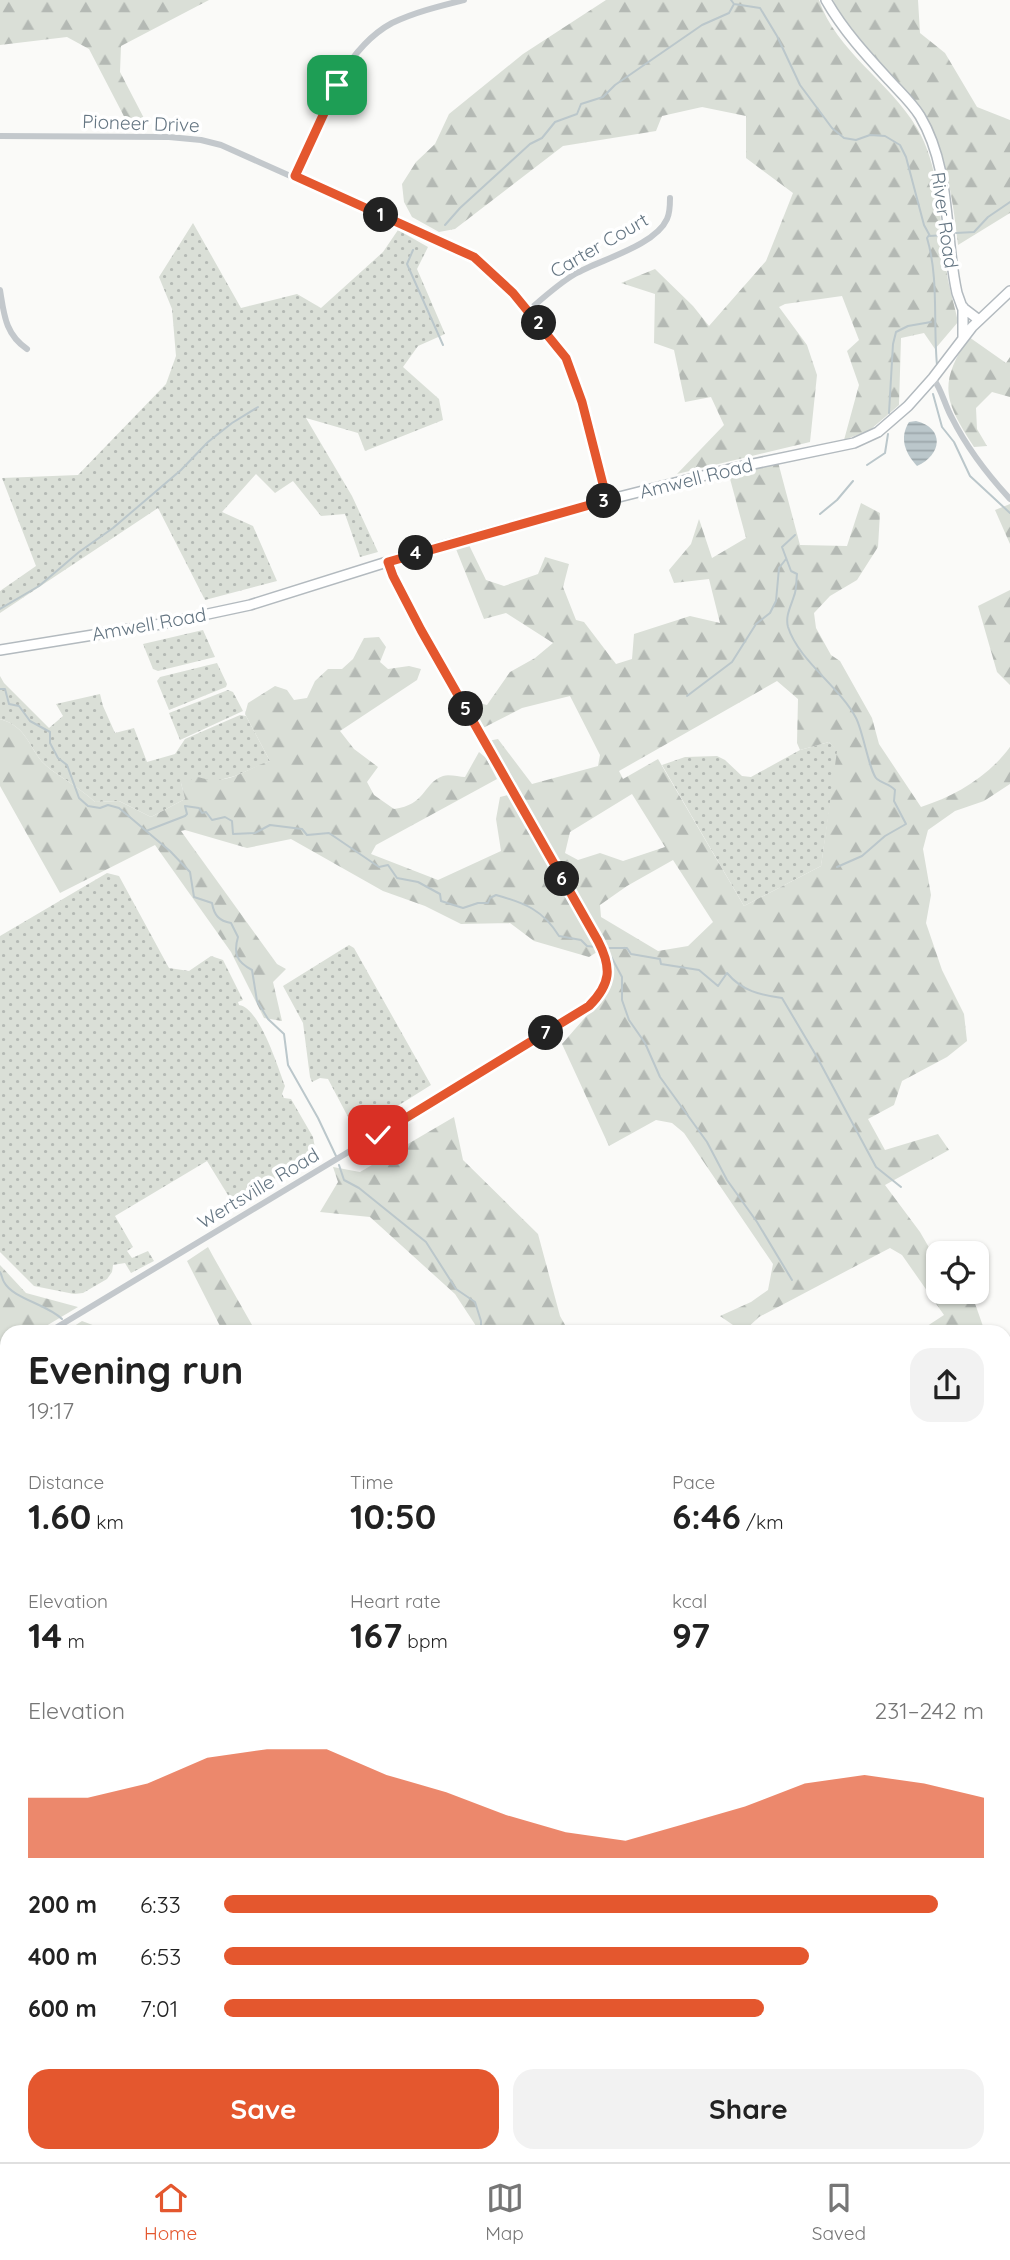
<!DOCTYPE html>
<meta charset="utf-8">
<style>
:root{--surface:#fff;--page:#f2f2f2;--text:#222;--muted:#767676;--line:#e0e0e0;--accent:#e4572e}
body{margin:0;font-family:Quicksand,sans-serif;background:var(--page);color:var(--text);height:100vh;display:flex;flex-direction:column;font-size:26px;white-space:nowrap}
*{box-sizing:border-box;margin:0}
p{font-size:23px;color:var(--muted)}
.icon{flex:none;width:38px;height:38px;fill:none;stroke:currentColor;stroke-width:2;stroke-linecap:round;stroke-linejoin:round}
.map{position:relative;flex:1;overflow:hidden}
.drawer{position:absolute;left:0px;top:1325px;width:1012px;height:838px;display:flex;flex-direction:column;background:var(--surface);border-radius:21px 21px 0 0;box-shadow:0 2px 5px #0004}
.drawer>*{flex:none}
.buttons{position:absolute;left:926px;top:1241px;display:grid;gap:14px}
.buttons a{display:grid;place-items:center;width:63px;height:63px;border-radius:14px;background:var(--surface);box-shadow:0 2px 5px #0004;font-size:35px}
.pin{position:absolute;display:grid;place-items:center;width:60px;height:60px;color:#fff;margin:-30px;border-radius:14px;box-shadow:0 4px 10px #0006}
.km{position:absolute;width:35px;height:35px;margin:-18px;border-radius:50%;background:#222;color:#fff;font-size:19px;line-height:35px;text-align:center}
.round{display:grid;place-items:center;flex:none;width:74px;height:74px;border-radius:21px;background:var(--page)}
.headline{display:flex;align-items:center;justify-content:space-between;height:119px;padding:0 28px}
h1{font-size:38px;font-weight:700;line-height:52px}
.figures{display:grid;grid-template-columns:repeat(3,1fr);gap:10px;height:119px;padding:7px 28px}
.figures div{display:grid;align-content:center}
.figures b{font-size:35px;font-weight:700}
.figures small{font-size:19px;font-weight:400}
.figures p{font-size:19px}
.chart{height:196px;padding:14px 28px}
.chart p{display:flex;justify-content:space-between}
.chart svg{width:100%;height:126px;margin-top:7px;fill:var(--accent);opacity:.7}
.button{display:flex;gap:14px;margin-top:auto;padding:14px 28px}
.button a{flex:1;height:80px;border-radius:21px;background:var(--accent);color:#fff;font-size:28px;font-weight:700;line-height:80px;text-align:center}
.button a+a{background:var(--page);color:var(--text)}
ul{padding:0 28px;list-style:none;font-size:23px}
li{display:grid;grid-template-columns:112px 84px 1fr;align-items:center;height:52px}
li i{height:18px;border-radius:9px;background:var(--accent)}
.tabs{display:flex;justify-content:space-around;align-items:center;height:98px;border-top:2px solid var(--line);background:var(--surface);font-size:19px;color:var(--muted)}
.tabs a{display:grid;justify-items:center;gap:4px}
.tabs .selected{color:var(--accent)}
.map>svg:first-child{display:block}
</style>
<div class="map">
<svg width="1010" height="2162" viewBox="0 0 1010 2162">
<defs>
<pattern id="grass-dots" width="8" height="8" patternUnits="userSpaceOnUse" patternTransform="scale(1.75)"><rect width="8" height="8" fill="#dadfd7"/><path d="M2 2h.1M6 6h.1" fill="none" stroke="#b4b9b4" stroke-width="1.8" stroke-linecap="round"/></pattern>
<pattern id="forest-firs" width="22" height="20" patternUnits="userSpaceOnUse" patternTransform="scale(1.75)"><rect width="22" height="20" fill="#dadfd7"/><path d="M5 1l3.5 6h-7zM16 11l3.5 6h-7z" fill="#b4b9b4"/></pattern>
<pattern id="water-rules" width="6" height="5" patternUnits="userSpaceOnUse" patternTransform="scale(1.75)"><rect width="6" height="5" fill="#bbc7cb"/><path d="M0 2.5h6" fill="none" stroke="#9ca6aa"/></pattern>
</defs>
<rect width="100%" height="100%" fill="#fafaf8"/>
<path fill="url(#grass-dots)" d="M193 223 241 308 297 294 321 308 383 252 398 230 428 247 417 269 445 334 418 346 403 367 439 399 443 420 365 451 358 433 306 418 352 496 378 552 360 557 345 514 321 516 293 481 275 493 256 474 222 512 253 526 277 581 205 600 158 508 0 613V591L36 566 2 478 78 475 166 384 176 356 172 309 159 277Z
M203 630 215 657 158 671 153 669 143 644Z
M217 663 227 684 226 687 169 710 157 681 160 677Z
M0 676 4 683 49 728 63 716 56 704 100 694 103 706 115 733 134 728 147 762 175 754 185 739 240 715 246 716 270 761 235 776 212 782 181 783 185 799 151 817 119 801 95 802C81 789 65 780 50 769 28 752 31 728 0 719Z
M228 690 233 692 243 711 180 740 169 713Z
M829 742 838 751 821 866 744 906 662 765 685 757 717 756 725 760 742 776 751 777 800 750Z
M107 873 119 876 169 968 189 971 211 956 223 960 243 1000 238 1002 239 1005C260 1008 278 1068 285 1086L282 1094 284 1098 291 1099 313 1137 315 1148 308 1160 235 1201 231 1200 207 1161 115 1216 133 1247 127 1251 132 1258 148 1251 154 1261 131 1273 125 1263 113 1265 112 1272 107 1279 83 1293 74 1294 34 1286 0 1252V936Z
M349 945 354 948 431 1085 356 1132 328 1079 320 1078 312 1082 310 1077 303 1023 283 986Z"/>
<path fill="url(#forest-firs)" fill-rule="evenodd" d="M0 0H209L121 46 120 72 147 124 129 126 89 49 67 37 0 45Z
M606 0H819C836 51 890 82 917 128 943 172 939 231 948 280 951 294 955 308 958 322L935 349 924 333 901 338 899 405 870 430 844 440 859 385 847 351 859 340 842 296 785 304 779 307 807 345 817 375 810 442 677 474 724 425 711 397 685 402 674 350 654 343 655 294 621 283 655 269 693 306 709 326 766 261 793 193 746 158V116L702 107 662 116 656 131 563 146 455 229 439 232 412 217 404 202 402 184 416 162 435 144 449 114 523 54Z
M833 0H918L920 33 945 53 977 107 1010 120V213L958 245C953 200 945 142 918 105 892 70 850 42 833 0Z
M969 337 1006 363 1010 357V397L992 392 976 408 977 429 987 446 974 447C945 402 937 385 969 337Z
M778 462 800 545 847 546 861 503 880 513 878 547 857 580 830 596 814 613 816 628 831 655 840 661 872 718 879 744 921 807C955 796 988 777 1010 747V784L984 801 955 811 928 830 923 849 931 895 926 923 942 970 964 1014 967 1041 947 1057 902 1081 894 1105 868 1119 885 1150 938 1134 949 1150 885 1185 920 1232 938 1263V1292H971L985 1332H918L944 1315 902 1255 890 1248 759 1317 743 1332 720 1316 751 1302 768 1290 773 1264 684 1133 672 1123 656 1120 609 1146 562 1044 609 990 614 967 605 945 488 741 498 739 532 784 598 766 600 755 570 696 522 708 481 729 467 700 487 705 510 672 535 658 553 643 506 613 484 619 456 549 469 545 486 580 504 586 538 574 545 557 569 564 563 587 576 620 584 622 616 664 632 659 634 634 690 616 720 623 709 579 674 583 669 570 691 544 699 519 712 558 746 538 729 475ZM777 681 798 699 797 743 800 750 829 742 837 751 821 866 744 906 658 759 623 779 619 771ZM632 794 665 847 623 861 600 853 578 860 565 853 570 832ZM673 860 713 922 688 946 658 951 601 917 600 905 627 886Z
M1010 504V544L995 510Z
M1010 590V685L997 672 978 606Z
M379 637 386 647 380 662 388 669 409 666 421 669 417 680 340 731 354 749 378 767 367 782 374 795 394 809C426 805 423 783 443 776 449 774 459 777 465 777L479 752 486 758 497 779 376 845 371 854 438 880 501 851 496 819 500 797 508 795 597 952 589 957 534 941 510 923 461 924 425 906 383 891 291 839 247 848 185 830 181 831 277 964 286 969 273 982 282 1021 264 1018 231 952 155 845 60 893 0 786V719C31 728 28 752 50 769 65 780 81 789 95 802L119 801 151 817 185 799 181 783 198 777C227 787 244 769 270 761L245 714 248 703 275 686 287 690 294 700 307 698 315 681 328 669H342L353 659 364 638Z
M454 1117 463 1160 538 1234 560 1316 569 1332H480L455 1294 370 1217 320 1212 338 1182 333 1167 360 1172Z
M208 1247 214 1258 256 1332H223L187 1261Z
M0 1265 26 1293 78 1307 36 1332H7V1349L0 1353Z
M82 1321 111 1332 68 1330Z
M1005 1391 1007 1398 1010 1396V2162H685L681 2156H1004Z
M0 1516 7 1528V1571L2 1572Z
M0 1865 7 1873V2100L0 2097Z
M106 2156H197L196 2162H112Z"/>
<path fill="url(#water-rules)" d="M916 421C945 428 942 455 917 466 905 453 899 438 909 422Z"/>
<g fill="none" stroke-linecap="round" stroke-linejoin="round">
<path stroke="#bbc7cb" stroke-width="2" d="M731 0 734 4 760 8 777 36 800 85 832 128 844 138 856 140 870 135 885 136 900 145 906 157 924 225 930 236 944 235
M445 225 460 208 530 144 542 138 555 122 577 114 581 104 603 97 615 85 702 25 729 13 734 4
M956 233 974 232 988 217 1010 202
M929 235 927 238C939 278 933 323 937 365
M413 250 407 264 443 345
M933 394 942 427 954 442 970 476 1010 513
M889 413 893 344 896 332 908 326 931 322
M867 465 885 453 888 434
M820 514 837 500 853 481
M795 535 782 547 791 571 797 574C796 581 797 589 794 596 791 606 785 616 788 627 799 661 839 686 856 718 863 731 870 774 877 779 883 784 890 784 895 790L894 801 906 824 885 836 862 856 837 867
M0 609 39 586 79 552 113 528 181 470 208 442 232 423 258 407
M0 689H5L9 704 19 706 30 721 50 732V743L58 758 67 765 79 798 88 806 100 808 108 805 119 808 170 851 190 872 194 897 212 903C214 915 219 921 231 923L238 937C233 954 237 962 252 970L257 1001 268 1019 284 1034 288 1065 318 1118 336 1156
M687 696 732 662 756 624 770 613 776 601 779 568 786 559
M146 831 185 816 187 814 185 806 199 808 202 813 206 812 212 820 225 817 232 821 233 834 255 833 270 825 302 829 307 835 329 833 379 867 388 865 397 878 418 882 440 894 441 901 463 908 478 903H488L490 898 496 895C525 903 543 910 559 936L581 940 587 946 596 947
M606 948H627L631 954 660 959 661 964 699 970 718 986 727 973C742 991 760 995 782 998L817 1057 876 1167 901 1187
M607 949 622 977V1000L629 1020 645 1043 660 1077 707 1142 727 1180 757 1222 792 1280
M339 1165 344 1180 359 1188 426 1242 456 1289 475 1302 481 1321V1332
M0 1272C2 1275 2 1279 4 1282 13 1299 47 1304 62 1319
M70 1326 73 1329 84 1332
M1004 1515H1010
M0 1545 6 1556
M1004 1957 1010 1960
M0 2068 7 2071
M141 2156 145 2162
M734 2156 737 2162"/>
<defs>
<path id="secondary" d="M826 0C843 30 866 55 889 80 899 91 912 103 920 116 952 170 944 235 957 293L962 307 979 320
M963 307V337
M0 650 161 624 250 605 406 556 607 500 734 468 854 443 878 432 908 406 933 378 972 327 1010 291"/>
</defs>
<use href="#secondary" stroke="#b3babf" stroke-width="12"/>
<path stroke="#c3c8cc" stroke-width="6" d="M0 136 169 137 201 140 221 145 474 258 485 265 513 293 566 358 582 403 607 500
M295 176C317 125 340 51 392 23 415 12 440 6 464 0
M0 290C4 314 5 334 27 349
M528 311C543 298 558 284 575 274 599 260 655 246 667 219 670 213 670 205 670 198
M933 378C942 390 945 406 952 418 967 448 987 474 1010 499
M49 1332 561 1024C595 1002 620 987 599 944L426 638 393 576 388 562
M0 1361 7 1357"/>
<use href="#secondary" stroke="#fff" stroke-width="9"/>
</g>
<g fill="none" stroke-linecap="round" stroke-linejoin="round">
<defs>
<path id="route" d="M337 85 295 176 474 257 513 293 566 358 582 402 607 500 388 562 393 576 421 630 598 941C612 968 611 984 589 1006L378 1135"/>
</defs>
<use href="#route" stroke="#fff" stroke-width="14"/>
<use href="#route" stroke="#e4572e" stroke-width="9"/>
</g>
<g text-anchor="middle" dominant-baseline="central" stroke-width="7" stroke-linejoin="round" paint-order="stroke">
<g font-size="19" fill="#657683" stroke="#fff">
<text transform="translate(141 123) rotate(2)">Pioneer Drive</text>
<text transform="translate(945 220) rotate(82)">River Road</text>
<text transform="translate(599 245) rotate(-30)">Carter Court</text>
<text transform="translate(696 478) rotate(-14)">Amwell Road</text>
<text transform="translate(149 624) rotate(-10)">Amwell Road</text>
<text transform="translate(258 1188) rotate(-31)">Wertsville Road</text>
</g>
</g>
</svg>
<div class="buttons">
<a><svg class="icon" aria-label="locate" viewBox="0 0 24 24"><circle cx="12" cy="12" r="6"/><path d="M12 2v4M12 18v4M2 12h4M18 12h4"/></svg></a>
</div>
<div class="pin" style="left:337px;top:85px;background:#1e9e55"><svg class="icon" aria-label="arrive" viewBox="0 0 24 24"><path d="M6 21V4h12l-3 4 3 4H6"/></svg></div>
<div class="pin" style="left:378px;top:1135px;background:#d93025"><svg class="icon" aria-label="check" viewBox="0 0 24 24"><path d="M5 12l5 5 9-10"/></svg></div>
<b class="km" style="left:381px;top:215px">1</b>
<b class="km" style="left:539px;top:323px">2</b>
<b class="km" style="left:604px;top:501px">3</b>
<b class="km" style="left:416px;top:553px">4</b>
<b class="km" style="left:466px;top:709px">5</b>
<b class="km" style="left:562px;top:879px">6</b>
<b class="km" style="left:546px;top:1033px">7</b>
<section class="drawer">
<div class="headline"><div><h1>Evening run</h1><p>19:17</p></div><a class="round"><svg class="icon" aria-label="share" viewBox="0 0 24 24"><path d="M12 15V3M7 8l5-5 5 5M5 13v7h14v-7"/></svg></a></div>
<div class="figures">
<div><p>Distance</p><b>1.60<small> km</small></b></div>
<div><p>Time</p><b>10:50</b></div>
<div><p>Pace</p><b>6:46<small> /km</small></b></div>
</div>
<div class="figures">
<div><p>Elevation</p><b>14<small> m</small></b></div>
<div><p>Heart rate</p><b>167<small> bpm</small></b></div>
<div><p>kcal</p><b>97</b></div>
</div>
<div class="chart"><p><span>Elevation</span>231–242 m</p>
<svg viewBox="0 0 160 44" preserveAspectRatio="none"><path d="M0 44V23L10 23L20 18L30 9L40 6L50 6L60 15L70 21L80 29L90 35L100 38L110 32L120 26L130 18L140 15L150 18L160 23V44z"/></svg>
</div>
<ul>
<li><b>200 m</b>6:33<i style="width:94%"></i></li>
<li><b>400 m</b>6:53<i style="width:77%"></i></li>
<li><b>600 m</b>7:01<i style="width:71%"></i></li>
</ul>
<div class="button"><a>Save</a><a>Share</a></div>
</section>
</div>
<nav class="tabs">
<a class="selected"><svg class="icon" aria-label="home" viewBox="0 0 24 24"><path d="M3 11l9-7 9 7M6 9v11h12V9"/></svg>Home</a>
<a><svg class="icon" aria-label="map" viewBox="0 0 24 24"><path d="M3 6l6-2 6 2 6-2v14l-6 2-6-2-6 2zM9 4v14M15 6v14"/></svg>Map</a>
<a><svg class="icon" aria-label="saved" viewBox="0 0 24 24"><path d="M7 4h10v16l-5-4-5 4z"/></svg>Saved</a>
</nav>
